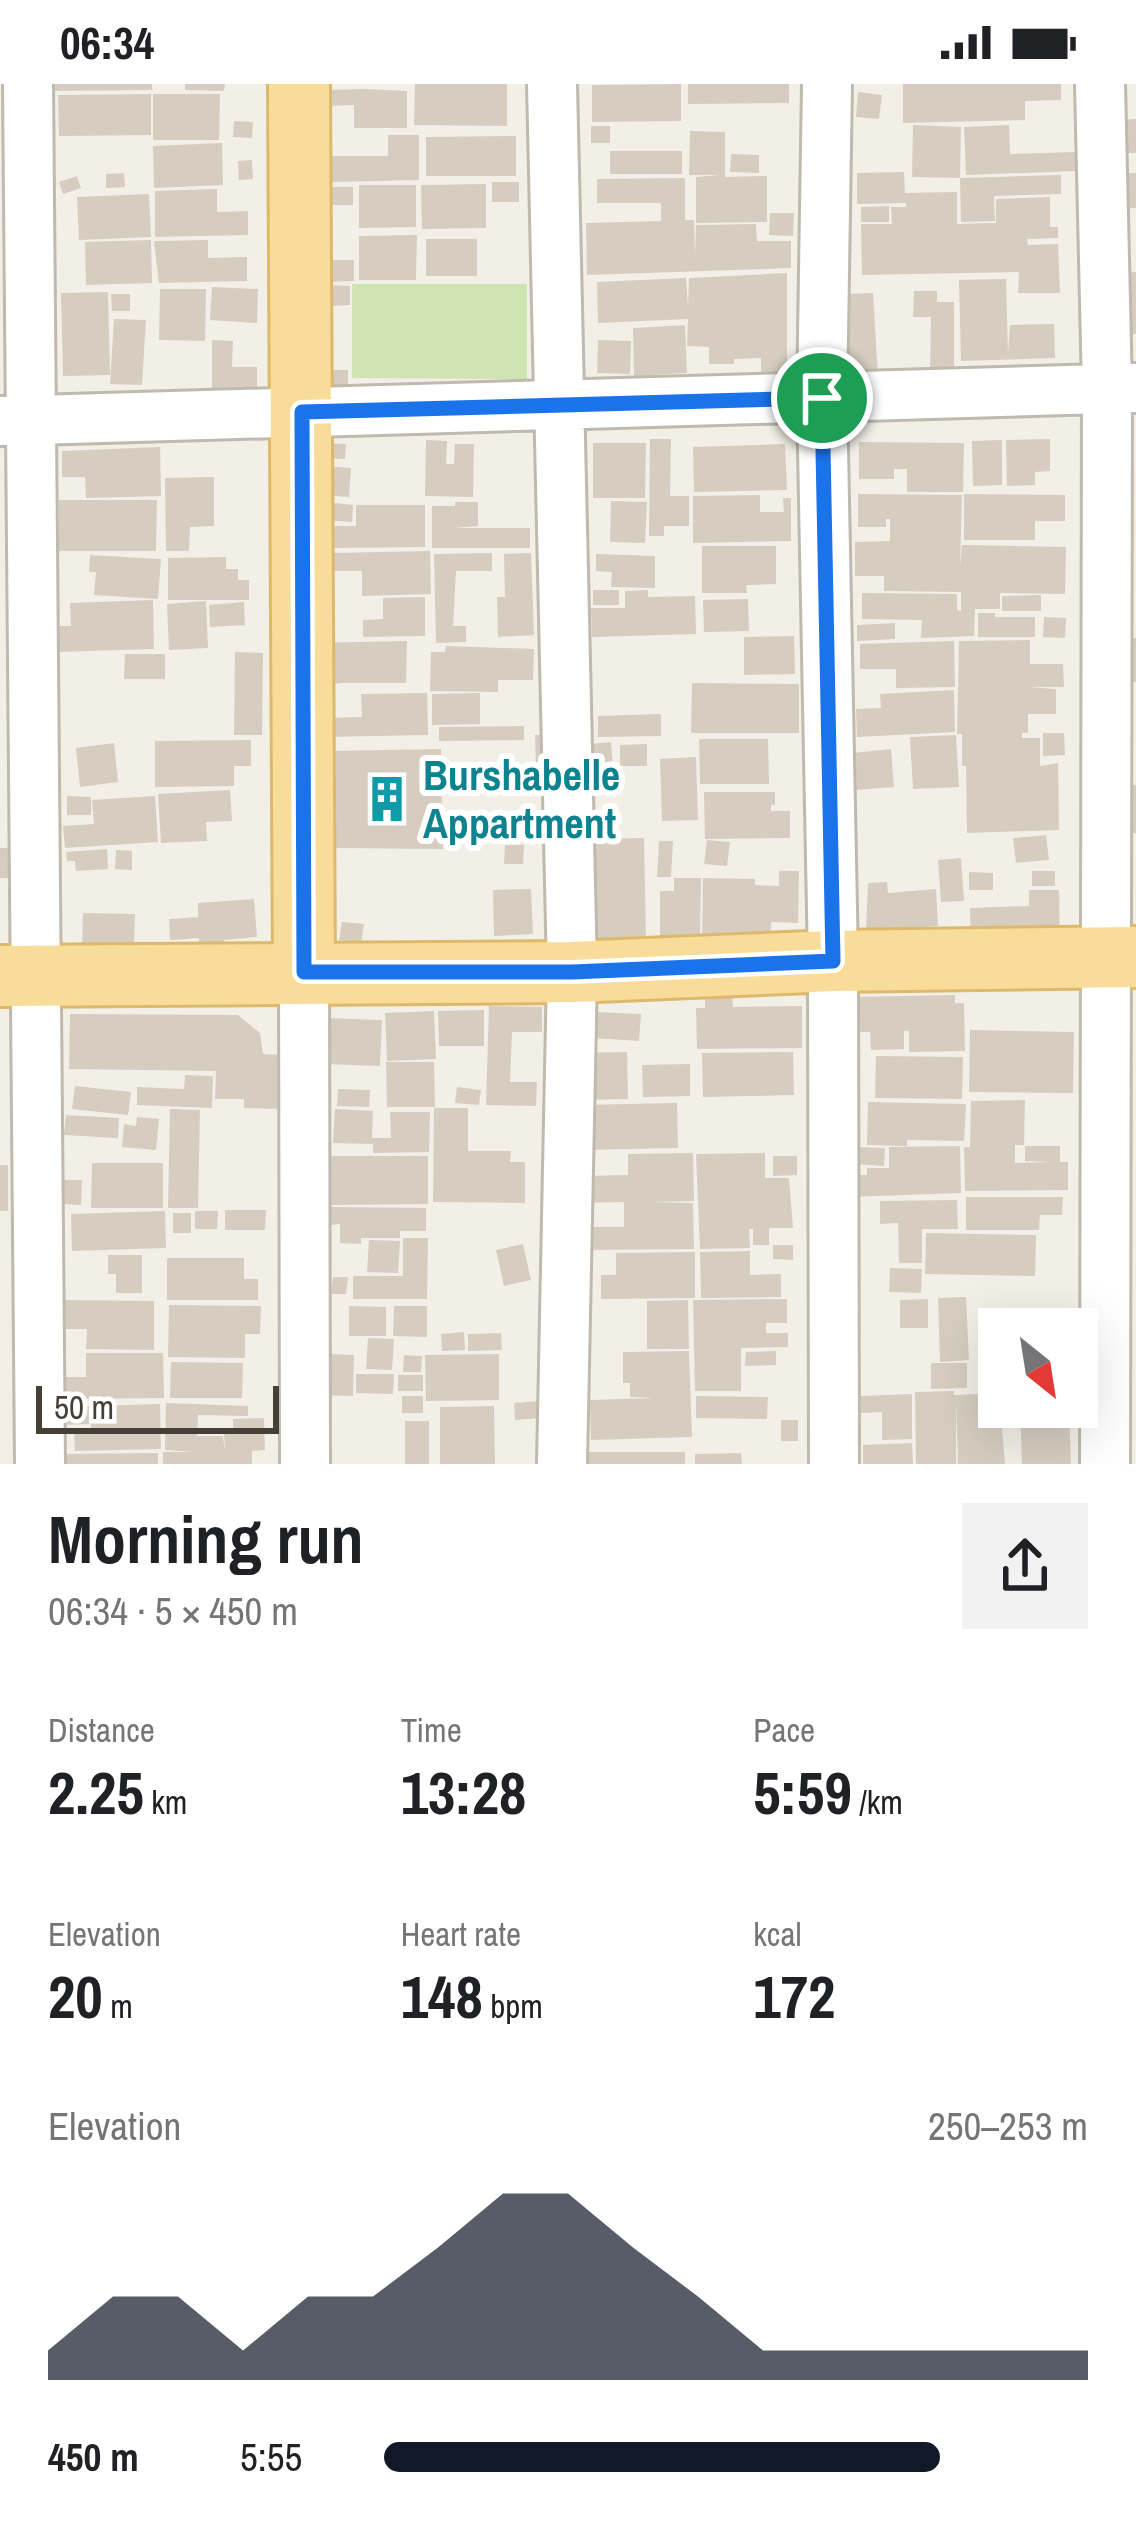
<!DOCTYPE html>
<meta charset="utf-8">
<style>
:root{--surface:#fff;--page:#f2f2f2;--text:#202124;--muted:#757577;--accent:#111827}
body{margin:0;font-family:"Archivo Narrow",sans-serif;background:var(--page);color:var(--text);height:100vh;display:flex;flex-direction:column;font-size:45px;white-space:nowrap}
*{box-sizing:border-box;margin:0}
p{font-size:39px;color:var(--muted)}
.icon{flex:none;width:66px;height:66px;fill:none;stroke:currentColor;stroke-width:2;stroke-linecap:round;stroke-linejoin:round}
.map{position:relative;height:1380px;overflow:hidden}
.side{display:flex;flex-direction:column;background:var(--surface);flex:1}
.side>*{flex:none}
.needle{width:78px;rotate:150deg}
.controls{position:absolute;left:978px;top:1224px;display:grid;gap:24px}
.controls a{display:grid;place-items:center;width:120px;height:120px;border-radius:0px;background:var(--surface);box-shadow:0 12px 48px #0002;font-size:60px}
.scale{position:absolute;left:36px;bottom:30px;width:243px;box-sizing:border-box;padding-left:12px;border:6px solid #453f36;border-top:0;font-size:33px;line-height:42px;white-space:nowrap;color:#453f36;-webkit-text-stroke:9px #fff;paint-order:stroke}
.pin{position:absolute;display:grid;place-items:center;width:102px;height:102px;color:#fff;margin:-51px;border:6px solid #fff;border-radius:50%;box-shadow:0 3px 12px #0007}
.round{display:grid;place-items:center;flex:none;width:126px;height:126px;border-radius:0px;background:var(--page)}
.headline{display:flex;align-items:center;justify-content:space-between;height:204px;padding:0 48px}
h1{font-size:66px;font-weight:800;line-height:90px}
.stats{display:grid;grid-template-columns:repeat(3,1fr);gap:18px;height:204px;padding:12px 48px}
.stats div{display:grid;align-content:center}
.stats b{font-size:60px;font-weight:800}
.stats small{font-size:33px;font-weight:400}
.stats p{font-size:33px}
.chart{height:336px;padding:24px 48px}
.chart p{display:flex;justify-content:space-between}
.chart svg{width:100%;height:216px;margin-top:12px;fill:var(--accent);opacity:.7}
ul{padding:0 48px;list-style:none;font-size:39px}
li{display:grid;grid-template-columns:192px 144px 1fr;align-items:center;height:90px}
li i{height:30px;border-radius:15px;background:var(--accent)}
.status{display:flex;justify-content:space-between;align-items:center;height:84px;padding:0 60px;background:var(--surface);direction:ltr}
.status svg{height:33px;fill:currentColor}
.map>svg:first-child{display:block}
</style>
<div class="status"><b>06:34</b><svg viewBox="0 0 49 12"><path d="M0 12V9h3v3zM5 12V6h3v6zM10 12V3h3v9zM15 12V0h3v12zM26 1h20v11H26zM47 4h2v5h-2z"/></svg></div>
<div class="map">
<svg width="1136" height="1380" viewBox="0 0 1136 1380">
<rect width="100%" height="100%" fill="#f2efe7"/>
<path fill="#cee4b2" d="M352 200H527V295L352 294Z"/>
<path fill="#d6cdc0" d="M50 0H152V6L50 7Z
M185 0H225L224 7 185 6Z
M415 0H507V42L414 41Z
M681 0V37L592 38V1Z
M688 0H789V19L688 20Z
M903 0H1061V16L1025 17V36L903 39Z
M365 5 407 7V44H354V21L322 22V6Z
M858 8 882 11 879 35 856 33Z
M151 10V51L59 52 58 11Z
M153 10H220L219 56H153Z
M1136 35V69H1123L1122 36Z
M234 37 253 38 252 54 233 53Z
M913 41 961 43 960 94 912 93Z
M1009 41 1010 70 1075 68 1076 87 966 91 964 43Z
M591 42H610V59H591Z
M690 47 725 48V93L767 92V138L696 139V93L720 91H689Z
M388 51H419V96L332 98V72H388Z
M516 52V92H426V53Z
M222 59 223 101 154 104 153 62Z
M610 67H682V90H610Z
M731 70 759 71V89L730 88Z
M252 76 253 95 239 96 238 77Z
M904 88 905 109 957 108V140L996 139V115L1050 113V143H1058V154L1027 155 1028 161 1058 160 1060 209H1018L1019 188 862 191 861 140H892L891 123H906V119L857 120V89Z
M124 89 125 103 106 104V90Z
M1123 89H1136V124H1124Z
M1061 91V110L994 112 995 137 961 138 960 94Z
M77 92 81 104 63 110 59 98Z
M685 94V136H694L695 173 696 141 756 140 757 157H791V184L587 191 586 139 661 137V119H597V95Z
M492 98H519V118H492Z
M486 100V144L422 145 421 101Z
M359 101H416V143L359 144Z
M323 103H353V121H323Z
M217 105V128L248 127V151L155 153V107Z
M149 110 151 153 79 156 77 113Z
M889 122V138H861V123Z
M770 129H794L793 152 769 151Z
M417 151 416 196H359V152Z
M426 155H477V192H426Z
M151 156 152 199 86 201 85 158Z
M208 156V174L247 173V197L159 199 154 157Z
M323 176H354V197L323 198Z
M1129 188H1136V250H1130Z
M787 189V290H761V274L734 275V280H709V263L687 262 688 235 598 239 597 198 686 194 688 223 689 194Z
M1006 195 1008 269 1010 241 1054 240 1055 274 961 277 959 196Z
M327 201 350 202V221L327 222Z
M212 203 258 205 257 239 210 236Z
M160 205H206L205 257 159 256Z
M914 207H937V218H954V285H930L931 233H913Z
M108 208 110 291 63 292 61 209Z
M873 209 878 293 839 294 844 210Z
M111 210H130V227H112Z
M114 235 146 236 142 301 110 300Z
M685 241 687 289 634 292 633 244Z
M212 256 233 257 232 283H257V306L212 305Z
M598 256 631 257 630 290 597 289Z
M327 286H348V301H328Z
M650 355H671L670 412H689V442H664V452H649Z
M1050 355V387L1035 388V401L1007 402 1006 356Z
M426 356 447 357 446 380H454L455 360H474L473 413 425 412Z
M1002 356V401L973 402 972 357Z
M859 358 964 359 963 408H907V385H894V395H859Z
M324 359 346 360 345 375 323 374Z
M593 359H646L645 414H593Z
M785 360 787 406 694 408 693 363Z
M160 363 161 412 86 414 85 393H62V367Z
M325 382 351 384 349 413 323 411Z
M214 393V442L190 443 189 467H166L165 394Z
M858 410 962 411 960 482 962 461 1066 463 1065 510 1000 509V525H975L974 552 921 554 922 536 862 535V509L957 510V526L961 527V508L884 507V492H855V458L890 457V435H886V443H858Z
M964 410 1065 411V437H1035V456H964Z
M760 411V428H784L783 414H791V457L693 459V412Z
M59 416H157L156 467H59Z
M611 417 647 418 645 459 610 458Z
M326 418 353 421 352 438 324 436Z
M455 418H478V442L453 444H530V464H432V422H455Z
M356 421H425V463L329 464V442H356Z
M702 462H776V500L746 501 747 509H702Z
M430 467 431 510 362 512V487H331V469Z
M492 469V487H456L453 542H466V558L436 559 434 470Z
M531 469 534 551 498 553 497 513H505L504 470Z
M596 470 655 472V504L611 503 612 488 596 487Z
M90 471 161 475 158 515 94 511 96 488H89Z
M226 473V485H238V496H249V516H168V474Z
M593 506H619V521H593Z
M648 506V513L695 512 696 550 592 553 591 524H625V507Z
M1041 511V527H1002V512Z
M425 513V552L363 553V536L383 535V514Z
M748 515 749 547 704 548 703 516Z
M153 516 154 565 55 568 54 542H71L70 519Z
M206 517 208 564 169 566 167 520Z
M244 518 245 541 210 543 209 521Z
M978 529H995V533H1035V553H978Z
M1044 533 1066 534 1065 554 1043 553Z
M895 539V555L857 557V541Z
M794 552 795 590 744 591V553Z
M1123 554H1136V598H1122Z
M1030 556V580H1063L1064 603H1028L1056 605V630H1028V649H1022V654H1040V682L1058 679 1059 746 967 749 966 682H962V650H957L959 557Z
M407 557 406 599H342L308 604V559Z
M954 557 955 603 896 604V585H860V560Z
M446 562 534 565 533 596H498V608L430 607 431 568H445Z
M235 568 263 569 262 651H234Z
M125 570H165V595H124Z
M692 599 799 600V649H691Z
M954 606 955 648 857 653 856 625 881 624 880 610Z
M427 609 428 651 323 653V634L362 633 361 610Z
M480 609V640L432 641V610Z
M661 630V652L598 653V632Z
M524 642V656L439 657V643Z
M1043 649H1064L1065 671 1043 672Z
M535 651H558V682L536 681Z
M956 651 959 703 913 705 910 653Z
M699 655H768L769 700H700Z
M251 656V682H234V702L155 703V657Z
M611 658 614 696 594 698 591 660Z
M114 659 118 698 80 703 76 664Z
M647 660V682H620V661Z
M441 665 443 765 335 764 329 667Z
M891 665 894 703 856 706 853 669Z
M696 673 698 736 662 737 660 675Z
M1128 701H1136V749H1127Z
M230 706 232 737 206 738 207 757 161 759 158 710Z
M704 708H775V721H771V727H790V754L705 755Z
M67 712 91 713V731H67Z
M155 712 158 758 65 764 63 742 94 740 92 716Z
M1046 751 1049 776 1016 779 1013 754Z
M644 754 646 857 590 858 588 755Z
M707 756 730 758 727 782 704 780Z
M659 757H673L671 793H657Z
M505 761H524L523 780H504Z
M0 764H16L15 794H0Z
M107 765 108 785 76 787 75 777H67L66 768Z
M116 766 132 767V786L115 785Z
M961 774 964 817 941 818 938 776Z
M779 787H799L798 839 771 838 770 857 702 860 703 794 755 795V801L779 802Z
M1032 787H1055V802H1032Z
M969 788 993 789V806H969Z
M674 794H701L700 856H660V807H674Z
M887 798 888 809 936 805 938 842 866 846 868 799Z
M531 805 533 850 494 852 493 806Z
M1029 806H1059L1060 867 971 870 970 824 1029 822Z
M254 815 257 853 224 856 225 871 200 873 199 854 170 856 169 835 198 833V819Z
M83 829 135 830 134 862H82Z
M342 838 364 840 361 859 339 856Z
M705 904H732L733 923 802 922V964L697 965 696 924H705Z
M955 911V919H964L965 967 909 968V947H904V965L871 966 870 948H855L854 913Z
M489 922 542 923V948H512L510 998H537L536 1022 486 1021Z
M484 926V962H439L438 927Z
M434 927 436 975 387 977 385 929Z
M595 928 641 930 639 957 593 954Z
M70 930 238 931 260 949 263 970 281 971 280 1025 244 1024V1015H215L216 987 69 985Z
M325 934 382 936 380 982 324 980Z
M970 946 1074 948 1073 1009 969 1008Z
M627 968 628 1015 578 1016 577 969Z
M793 968 794 1011 703 1013 702 969Z
M876 972 963 973 962 1015 875 1014Z
M386 978H434L435 1023H387Z
M690 980V1012L643 1013 642 981Z
M185 991 213 992 212 1024 137 1021V1003L184 1005Z
M75 1002 131 1008 128 1031 72 1025Z
M457 1003 481 1006 479 1021 455 1019Z
M338 1005 370 1006 369 1023 337 1022Z
M1025 1016 1024 1061H1015V1079L1050 1078 1025 1077V1062H1060V1078H1068V1106L965 1107 964 1063H970L971 1017Z
M868 1018 966 1020 964 1057 907 1056V1062L867 1061Z
M677 1019 678 1064 580 1066V1021Z
M434 1024H468V1067H511L510 1078H525V1119L433 1118Z
M170 1025 200 1026 198 1124H168Z
M335 1025 373 1027 372 1054H391L390 1028H430L429 1068 373 1069V1060L333 1059Z
M66 1031 119 1034 118 1054 64 1051Z
M137 1033 159 1035 156 1066 122 1063 124 1040 136 1042Z
M960 1062 961 1109 850 1113V1091H867V1084H889V1063Z
M856 1063 885 1064 884 1082 855 1080Z
M693 1069 694 1117 649 1118 693 1119 694 1165 583 1166 582 1143H624V1118L583 1119V1092L628 1091V1070Z
M765 1069V1094H789L793 1144H769V1161H753V1145H749L750 1164 700 1165 696 1070Z
M331 1072H428V1120L331 1121Z
M773 1072H797V1091L773 1092Z
M92 1079H163V1124H91Z
M0 1081H8V1127H0Z
M62 1096H82L81 1121 62 1120Z
M966 1113H1063L1062 1131H1040L1039 1146H966Z
M957 1116 958 1145H922V1179H899L898 1139 880 1140V1117Z
M331 1123 426 1124V1147H400V1154H361V1160L340 1159V1140L331 1141Z
M225 1126H266L265 1146H225Z
M165 1127 166 1164 72 1167 71 1130Z
M195 1127H218L217 1145H195Z
M173 1129H191V1149H173Z
M926 1149 1036 1151 1035 1192 925 1190Z
M403 1154H428L427 1215H353V1192H403Z
M369 1156 400 1157 398 1189 367 1188Z
M523 1160 531 1196 504 1202 496 1166Z
M773 1161H793V1176L773 1175Z
M750 1167V1191L781 1190V1213L701 1214 700 1168Z
M695 1168V1214L601 1215V1191H616V1169Z
M108 1171H142V1209H116V1190H108Z
M167 1174H244V1195H258V1216H167Z
M890 1184 922 1185 921 1209 889 1208Z
M333 1193H348L346 1210H331Z
M966 1213 969 1276 940 1278 938 1214Z
M787 1215V1239H766V1249H788V1263L741 1264V1307H695L693 1216Z
M928 1215V1244H900V1216Z
M61 1216 154 1217V1266L86 1265 87 1245H60Z
M688 1216 689 1265H647V1217Z
M169 1221 261 1222 260 1250H245V1274L168 1273Z
M349 1222 386 1223V1252H349Z
M394 1222H427V1253L393 1252Z
M464 1248 465 1266 442 1267 441 1250Z
M501 1249 502 1266 468 1267V1250Z
M368 1254 394 1255 392 1286 366 1285Z
M689 1267 692 1353 591 1356 590 1316 654 1314 630 1313V1299H623V1268Z
M776 1267V1281L745 1282 746 1268Z
M86 1269H163L164 1314 59 1315V1293H86Z
M324 1270 354 1271 353 1312 322 1311Z
M499 1270V1316L426 1317 425 1271Z
M404 1271 422 1272 421 1288H403Z
M171 1278 243 1279 242 1314H170Z
M931 1279H967V1304L931 1305Z
M356 1290H394L393 1310 356 1309Z
M398 1291H423V1307H398Z
M954 1307V1311L999 1309 1005 1380H958L956 1317V1380H916L915 1308Z
M912 1310V1355L882 1356V1328L861 1329V1312Z
M402 1312H423V1329H402Z
M696 1312 768 1313 767 1335 696 1334Z
M540 1317 541 1334 515 1336 514 1319Z
M166 1319 248 1322V1332L198 1331 197 1352H223L225 1368 224 1347H233V1335L264 1334 265 1366 252 1367V1380H163V1368H195L165 1366Z
M160 1320 161 1365 75 1367 74 1346H91V1340L63 1341 62 1323Z
M494 1322 495 1380H440V1323Z
M1020 1323H1069L1071 1380H1022Z
M781 1336H798V1357H781Z
M405 1337H429V1380H405Z
M912 1359 913 1380H863V1361Z
M589 1368H685V1380H589Z
M158 1369V1380H59V1370Z
M741 1369 742 1380H695V1370Z"/>
<g fill="none" stroke-linecap="round" stroke-linejoin="round">
<defs>
<path id="minor" d="M28 0 40 1380
M552 0 572 888 562 1380
M827 0 822 314 833 877 834 1380
M1100 0 1107 305 1105 1380
M1 337 1136 304
M304 888 305 1380"/>
<path id="major" d="M299 0 304 888
M0 892 572 888 833 877 1136 873"/>
</defs>
<use href="#minor" stroke="#c0b9ad" stroke-width="54"/>
<use href="#major" stroke="#ddb96b" stroke-width="66"/>
<use href="#minor" stroke="#fff" stroke-width="48"/>
<use href="#major" stroke="#f8dc9a" stroke-width="60"/>
</g>
<g fill="none" stroke-linecap="round" stroke-linejoin="round">
<defs>
<path id="route" d="M822 314 833 877 572 888H304L302 328Z"/>
</defs>
<use href="#route" stroke="#fff" stroke-width="24"/>
<use href="#route" stroke="#1a73e8" stroke-width="15"/>
</g>
<defs>
<symbol id="building-bare" viewBox="-9 -9 18 18"><path d="M-4-6H4V6H1V3H-1V6H-4ZM-2.5-4.3h1.7v1.8h-1.7ZM.8-4.3h1.7v1.8H.8ZM-2.5-1h1.7V.8h-1.7ZM.8-1h1.7V.8H.8Z" fill="#0f9aa8" stroke="#fff" stroke-width="2.5" paint-order="stroke"/></symbol>
</defs>
<g fill-rule="evenodd">
<use href="#building-bare" x="354" y="682" width="66" height="66"/>
</g>
<g text-anchor="middle" dominant-baseline="central" stroke-width="12" stroke-linejoin="round" paint-order="stroke">
<g font-size="42" font-weight="bold" fill="#0d838f" stroke="#fff" text-anchor="start">
<text x="423" y="691">Burshabelle<tspan x="423" dy="48">Appartment</tspan></text>
</g>
</g>
</svg>
<div class="controls">
<a><svg class="needle" viewBox="-14 -14 28 28"><path d="M0-13l5 13h-10z" fill="#e53935"/><path d="M0 13l5-13h-10z" fill="#757577"/></svg></a>
</div>
<div class="scale">50 m</div>
<div class="pin" style="left:822px;top:314px;background:#1e9e55"><svg class="icon" aria-label="arrive" viewBox="0 0 24 24"><path d="M6 21V4h12l-3 4 3 4H6"/></svg></div>
</div>
<section class="side">
<div class="headline"><div><h1>Morning run</h1><p>06:34 · 5 × 450 m</p></div><a class="round"><svg class="icon" aria-label="share" viewBox="0 0 24 24"><path d="M12 15V3M7 8l5-5 5 5M5 13v7h14v-7"/></svg></a></div>
<div class="stats">
<div><p>Distance</p><b>2.25<small> km</small></b></div>
<div><p>Time</p><b>13:28</b></div>
<div><p>Pace</p><b>5:59<small> /km</small></b></div>
</div>
<div class="stats">
<div><p>Elevation</p><b>20<small> m</small></b></div>
<div><p>Heart rate</p><b>148<small> bpm</small></b></div>
<div><p>kcal</p><b>172</b></div>
</div>
<div class="chart"><p><span>Elevation</span>250–253 m</p>
<svg viewBox="0 0 160 44" preserveAspectRatio="none"><path d="M0 44V38L10 27L20 27L30 38L40 27L50 27L60 17L70 6L80 6L90 17L100 27L110 38L120 38L130 38L140 38L150 38L160 38V44z"/></svg>
</div>
<ul>
<li><b>450 m</b>5:55<i style="width:79%"></i></li>
</ul>
</section>
